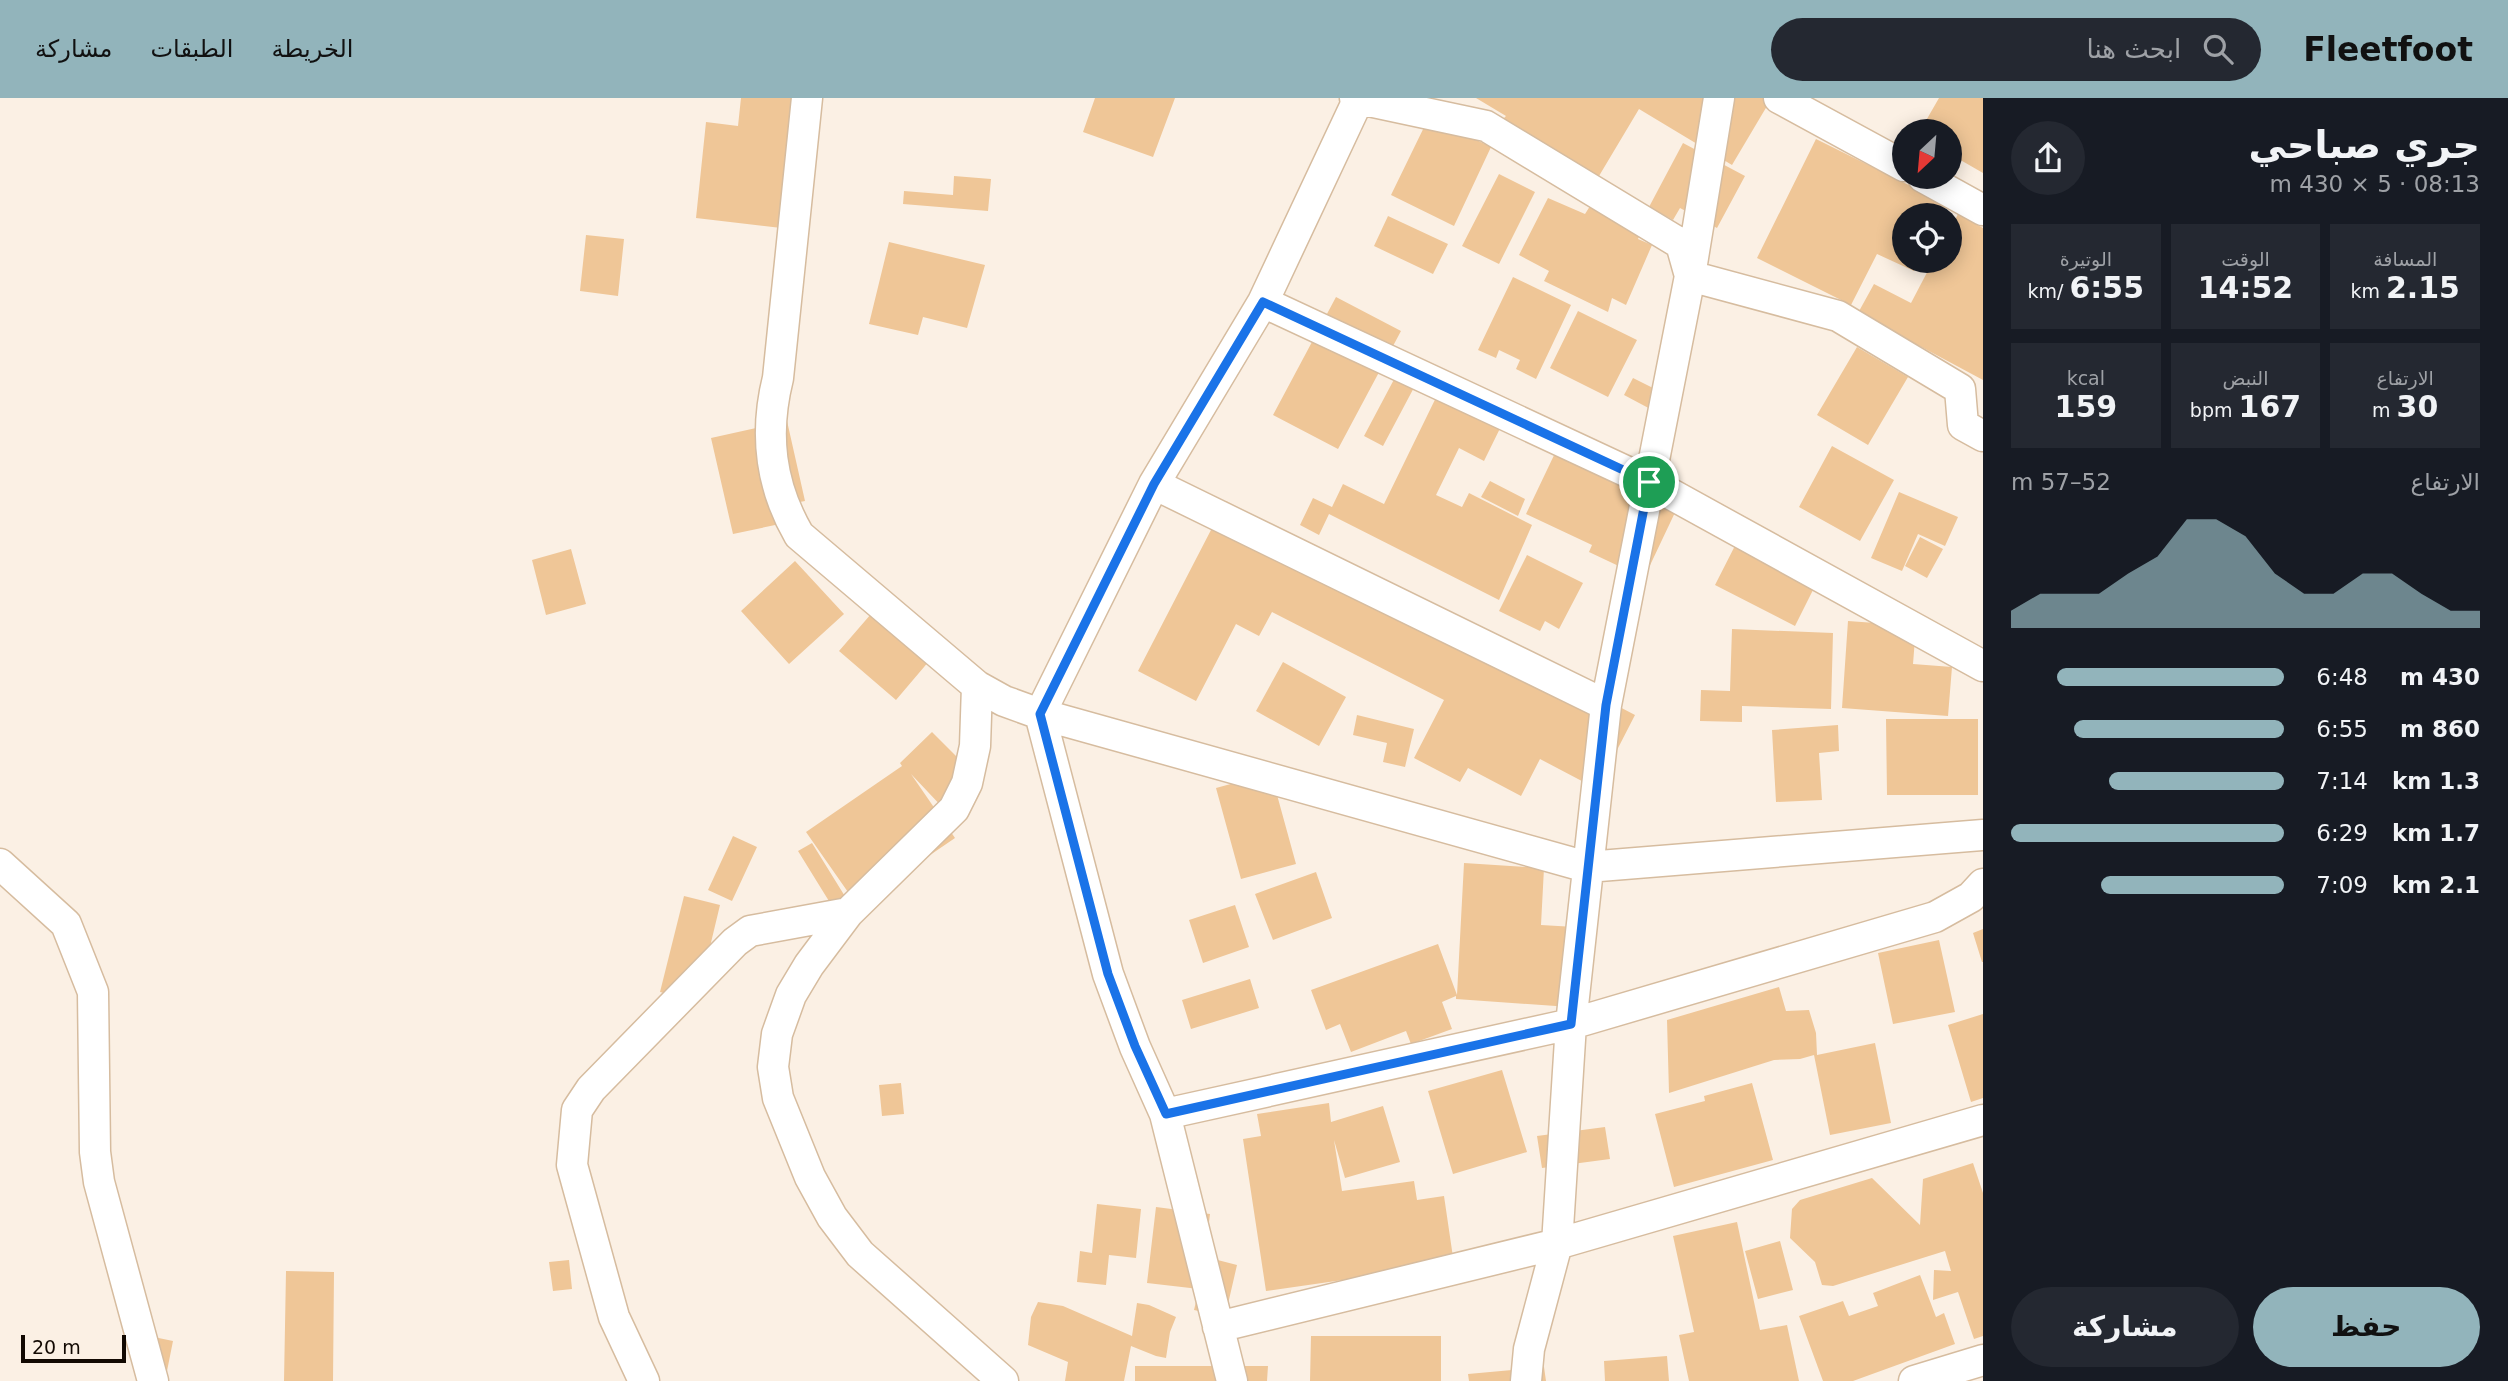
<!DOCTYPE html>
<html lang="ar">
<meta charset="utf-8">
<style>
:root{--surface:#171b24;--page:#242831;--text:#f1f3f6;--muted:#9ea1a6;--accent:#92b4bb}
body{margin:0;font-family:"DejaVu Sans",Cairo,sans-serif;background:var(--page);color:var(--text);direction:rtl;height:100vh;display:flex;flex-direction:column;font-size:26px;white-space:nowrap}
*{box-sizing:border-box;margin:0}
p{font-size:23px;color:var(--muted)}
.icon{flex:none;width:38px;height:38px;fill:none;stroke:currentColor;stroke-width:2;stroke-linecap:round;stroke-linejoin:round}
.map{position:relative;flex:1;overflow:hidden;direction:ltr}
.side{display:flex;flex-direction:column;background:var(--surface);width:525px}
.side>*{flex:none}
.needle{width:46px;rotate:206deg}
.tools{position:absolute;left:1892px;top:21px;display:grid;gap:14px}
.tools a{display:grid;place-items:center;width:70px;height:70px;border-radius:50%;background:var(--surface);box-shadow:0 4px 18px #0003;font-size:35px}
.scale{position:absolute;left:21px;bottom:18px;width:105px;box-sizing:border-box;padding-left:7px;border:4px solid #120902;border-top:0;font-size:19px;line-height:24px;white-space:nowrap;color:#120902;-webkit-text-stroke:5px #fbf0e4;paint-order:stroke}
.pin{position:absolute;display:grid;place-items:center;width:60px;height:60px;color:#fff;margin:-30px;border:4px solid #fff;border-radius:50%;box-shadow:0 2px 7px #0007}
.round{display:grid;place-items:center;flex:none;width:74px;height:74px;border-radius:37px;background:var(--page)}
.summary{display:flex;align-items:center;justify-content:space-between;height:119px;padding:0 28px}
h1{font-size:38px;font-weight:700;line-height:52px}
.metrics{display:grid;grid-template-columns:repeat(3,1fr);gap:10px;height:119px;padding:7px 28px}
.metrics div{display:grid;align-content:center;border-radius:0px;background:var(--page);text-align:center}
.metrics b{font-size:30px;font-weight:700}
.metrics small{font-size:19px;font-weight:400}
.metrics p{font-size:19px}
.chart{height:196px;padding:14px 28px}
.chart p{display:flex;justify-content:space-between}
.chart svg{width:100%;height:126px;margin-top:7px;fill:var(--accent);opacity:.7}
.primary-button{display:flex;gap:14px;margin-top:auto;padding:14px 28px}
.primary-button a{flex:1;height:80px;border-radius:42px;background:var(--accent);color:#111;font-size:28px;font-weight:700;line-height:80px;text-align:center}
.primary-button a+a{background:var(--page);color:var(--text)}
ul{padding:0 28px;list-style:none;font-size:23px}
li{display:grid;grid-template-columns:112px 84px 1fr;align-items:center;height:52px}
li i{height:18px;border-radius:9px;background:var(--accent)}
header{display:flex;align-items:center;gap:42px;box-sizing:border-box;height:98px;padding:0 35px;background:var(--accent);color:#111}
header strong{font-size:33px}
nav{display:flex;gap:38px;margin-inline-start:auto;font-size:24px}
.search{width:490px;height:63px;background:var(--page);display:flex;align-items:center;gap:18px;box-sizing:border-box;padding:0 24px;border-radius:38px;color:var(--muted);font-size:26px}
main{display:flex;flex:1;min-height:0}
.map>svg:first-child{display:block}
</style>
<header>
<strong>Fleetfoot</strong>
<div class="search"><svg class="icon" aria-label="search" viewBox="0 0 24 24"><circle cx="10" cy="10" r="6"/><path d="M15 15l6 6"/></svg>ابحث هنا</div>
<nav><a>الخريطة</a><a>الطبقات</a><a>مشاركة</a></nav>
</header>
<main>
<section class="side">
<div class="summary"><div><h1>جري صباحي</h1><p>08:13 · 5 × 430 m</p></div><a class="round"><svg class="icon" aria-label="share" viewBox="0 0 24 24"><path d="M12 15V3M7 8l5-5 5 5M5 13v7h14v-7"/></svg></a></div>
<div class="metrics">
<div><p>المسافة</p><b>2.15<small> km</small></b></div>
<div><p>الوقت</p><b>14:52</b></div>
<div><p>الوتيرة</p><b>6:55<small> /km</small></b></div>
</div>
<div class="metrics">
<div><p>الارتفاع</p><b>30<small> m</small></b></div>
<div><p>النبض</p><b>167<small> bpm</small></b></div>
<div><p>kcal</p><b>159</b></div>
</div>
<div class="chart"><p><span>الارتفاع</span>52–57 m</p>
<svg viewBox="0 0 160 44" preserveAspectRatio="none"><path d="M0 44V38L10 32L20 32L30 32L40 25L50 19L60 6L70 6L80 12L90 25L100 32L110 32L120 25L130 25L140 32L150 38L160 38V44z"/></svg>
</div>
<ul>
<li><b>430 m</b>6:48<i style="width:83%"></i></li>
<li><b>860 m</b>6:55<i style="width:77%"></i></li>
<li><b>1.3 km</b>7:14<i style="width:64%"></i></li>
<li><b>1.7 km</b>6:29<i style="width:100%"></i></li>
<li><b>2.1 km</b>7:09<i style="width:67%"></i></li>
</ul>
<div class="primary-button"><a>حفظ</a><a>مشاركة</a></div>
</section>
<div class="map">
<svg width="1983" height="1283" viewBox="0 0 1983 1283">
<rect width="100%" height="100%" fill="#fbf0e4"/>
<path fill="#efc697" d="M741 0H807V133L696 120 706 24 738 28Z
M1095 0H1175L1153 59 1083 34Z
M1476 0H1766L1770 3 1732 67 1639 11 1599 78 1503 21 1506 18Z
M1939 0H1983V75L1950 56V33H1920Z
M1429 19 1491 49 1454 128 1391 97Z
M1816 41 1947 106 1942 117H1904V163H1919L1914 173 1877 156 1851 207 1757 160Z
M1683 45 1745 78 1717 130 1680 110 1673 122 1649 109Z
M1499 76 1535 94 1499 166 1462 148Z
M954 78 991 81 988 113 903 106 904 93 953 97Z
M1548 100 1585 116 1592 105 1642 132 1638 141 1652 147 1626 207 1612 200 1608 214 1544 183 1549 173 1519 157Z
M1958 116 1983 130V282L1858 215 1874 186 1911 205 1933 163H1950V132Z
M1388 118 1448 146 1433 176 1374 148Z
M586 137 624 141 618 198 580 193Z
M889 144 985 167 967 230 923 219 918 237 869 226Z
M1513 179 1571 207 1536 281 1516 271 1520 262 1499 252 1496 260 1478 252Z
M1336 199 1401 233 1338 351 1273 317Z
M1578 213 1637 242 1608 299 1550 270Z
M1857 249 1908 279 1868 347 1817 317Z
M1399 272 1418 282 1383 348 1364 338Z
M1448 275 1512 306 1484 363 1459 350 1436 397 1462 409 1469 395 1532 427 1499 502 1329 416 1319 437 1300 427 1313 400 1332 409 1343 386 1384 406Z
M1633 280 1665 296 1656 314 1624 297Z
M787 323 805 403 790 406 794 423 733 436 711 340Z
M1567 330 1688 387 1644 480 1589 454 1592 447 1526 416Z
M1832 348 1894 382 1860 443 1799 409Z
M1490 383 1525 401 1518 418 1481 399Z
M1899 394 1958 419 1945 448 1918 436 1902 473 1871 460Z
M1226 403 1635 617 1597 691 1540 661 1521 698 1468 670 1460 684 1414 660 1444 602 1272 514 1259 538 1236 526 1196 603 1138 573Z
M1743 432 1823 472 1795 528 1715 487Z
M1920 439 1943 451 1927 480 1905 468Z
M571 451 586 506 546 517 532 462Z
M1527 457 1583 485 1559 531 1545 523 1540 533 1499 513Z
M795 463 844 516 789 566 741 513Z
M884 501 941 549 896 602 839 553Z
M1848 523 1916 528 1913 566 1952 569 1948 618 1842 610Z
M1732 531 1833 535 1831 611 1742 608V624L1700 623 1701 592 1730 593Z
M1283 564 1346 599 1319 648 1256 613Z
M1357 617 1414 631 1405 669 1383 664 1387 645 1353 637Z
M1886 621H1978V697H1887Z
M1838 627 1839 653 1819 655 1822 702 1776 704 1772 632Z
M932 634 978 680 945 712 911 676 955 740 857 807 806 734 902 668 900 665Z
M1271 675 1296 766 1241 781 1216 690Z
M733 738 757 749 732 803 708 792Z
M812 745 846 800 832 808 798 753Z
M1464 765 1544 770 1541 827 1575 829 1570 909 1456 901V898L1442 904 1452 931 1411 946 1406 933 1351 954 1340 926 1326 932 1311 892 1438 846 1457 897Z
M1316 774 1332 820 1273 842 1255 796Z
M684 798 720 807 697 903 660 894Z
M1235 807 1249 849 1203 865 1189 822Z
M1983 831V864H1982L1973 835Z
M1939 842 1955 914 1893 926 1878 855Z
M1250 881 1259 910 1191 931 1182 902Z
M1779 889 1786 913 1809 912 1816 935 1817 957 1875 945 1891 1025 1830 1037 1814 957 1800 961 1774 962 1669 995 1667 922Z
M1983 916V1000L1971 1004 1948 927Z
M1502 972 1527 1054 1453 1076 1428 993Z
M901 985 904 1016 882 1018 879 987Z
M1752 985 1773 1062 1674 1089 1655 1016 1705 1003 1704 998Z
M1329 1005 1331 1024 1383 1008 1400 1064 1345 1080 1334 1042 1342 1093 1414 1083 1417 1102 1444 1098 1454 1166 1266 1193 1243 1041 1261 1038 1257 1016Z
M1605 1029 1610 1061 1542 1070 1537 1038Z
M1973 1065 1983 1095V1238L1974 1241 1958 1194 1933 1202 1934 1172 1951 1173 1945 1153 1833 1188 1822 1187 1815 1164 1790 1140 1792 1111 1800 1102 1872 1080 1920 1127 1923 1081Z
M1097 1106 1141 1111 1136 1160 1109 1157 1106 1187 1077 1184 1080 1153 1092 1155Z
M1156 1109 1210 1116 1203 1174 1206 1159 1237 1167 1225 1219 1194 1212 1199 1191 1147 1185Z
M1737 1124 1760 1232 1787 1227 1799 1283H1689L1679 1237 1694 1234 1673 1138Z
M1780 1143 1793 1192 1758 1201 1745 1153Z
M569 1162 572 1191 553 1193 549 1164Z
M286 1173 334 1174 333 1283H284Z
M1920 1177 1936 1219 1944 1215 1955 1246 1853 1283H1823L1799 1218 1843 1203 1849 1218 1878 1208 1873 1195Z
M1038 1204 1063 1208 1132 1238 1137 1205 1149 1207 1176 1219 1170 1234 1166 1260 1156 1258 1131 1248 1124 1283H1065L1068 1264 1028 1247 1031 1219Z
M149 1238 173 1243 165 1283Z
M1311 1238H1441V1283H1310Z
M1667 1258 1669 1283H1605L1604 1263Z
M1135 1268H1268L1267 1283H1135Z
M1544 1269 1546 1283H1469L1468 1276Z"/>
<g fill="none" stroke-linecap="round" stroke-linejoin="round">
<defs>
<path id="street" d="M807 0 778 280C764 336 770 387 799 437L977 588 1004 603 1040 616 1587 769 1983 737
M1355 0 1486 28 1681 146 1690 178 1838 218 1960 291 1963 327 1983 338
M1779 0 1904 68
M1358 2 1263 204 1154 386 1040 616 1108 876 1135 949 1165 1016 1571 926 1935 819 1971 799 1983 786
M1923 79 1983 112
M1263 204 1649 384 1983 568
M1154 386 1606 607
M977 588 975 648 967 685 954 711 848 815 809 867 791 897 777 936 773 969 778 1000 810 1079 832 1119 860 1156 1003 1283
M0 766 66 826 93 894 95 1054 99 1084 153 1283
M1165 1016 1232 1283
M1218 1229 1557 1146 1983 1022
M644 1283 614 1219 572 1067 577 1012 591 991 735 844 750 833 848 815
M1526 1283 1529 1251 1557 1146 1571 926 1606 607 1690 178 1719 0
M1914 1283 1983 1262"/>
</defs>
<use href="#street" stroke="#d6bc9f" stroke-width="33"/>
<use href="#street" stroke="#fff" stroke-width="30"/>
</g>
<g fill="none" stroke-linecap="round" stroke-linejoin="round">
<defs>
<path id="route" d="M1263 204 1649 384 1606 607 1571 926 1166 1016 1135 948 1108 876 1040 616 1154 386Z"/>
</defs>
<use href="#route" stroke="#fff" stroke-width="14"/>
<use href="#route" stroke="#1a73e8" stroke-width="9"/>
</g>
</svg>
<div class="tools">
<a><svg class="needle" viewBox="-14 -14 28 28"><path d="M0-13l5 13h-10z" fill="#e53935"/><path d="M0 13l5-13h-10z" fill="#9ea1a6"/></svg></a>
<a><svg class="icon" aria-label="locate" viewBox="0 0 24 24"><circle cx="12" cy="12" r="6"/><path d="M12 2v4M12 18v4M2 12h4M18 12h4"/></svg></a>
</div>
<div class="scale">20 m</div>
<div class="pin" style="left:1649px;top:384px;background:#1e9e55"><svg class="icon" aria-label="arrive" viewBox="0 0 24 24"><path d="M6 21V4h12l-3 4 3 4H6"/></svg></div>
</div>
</main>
